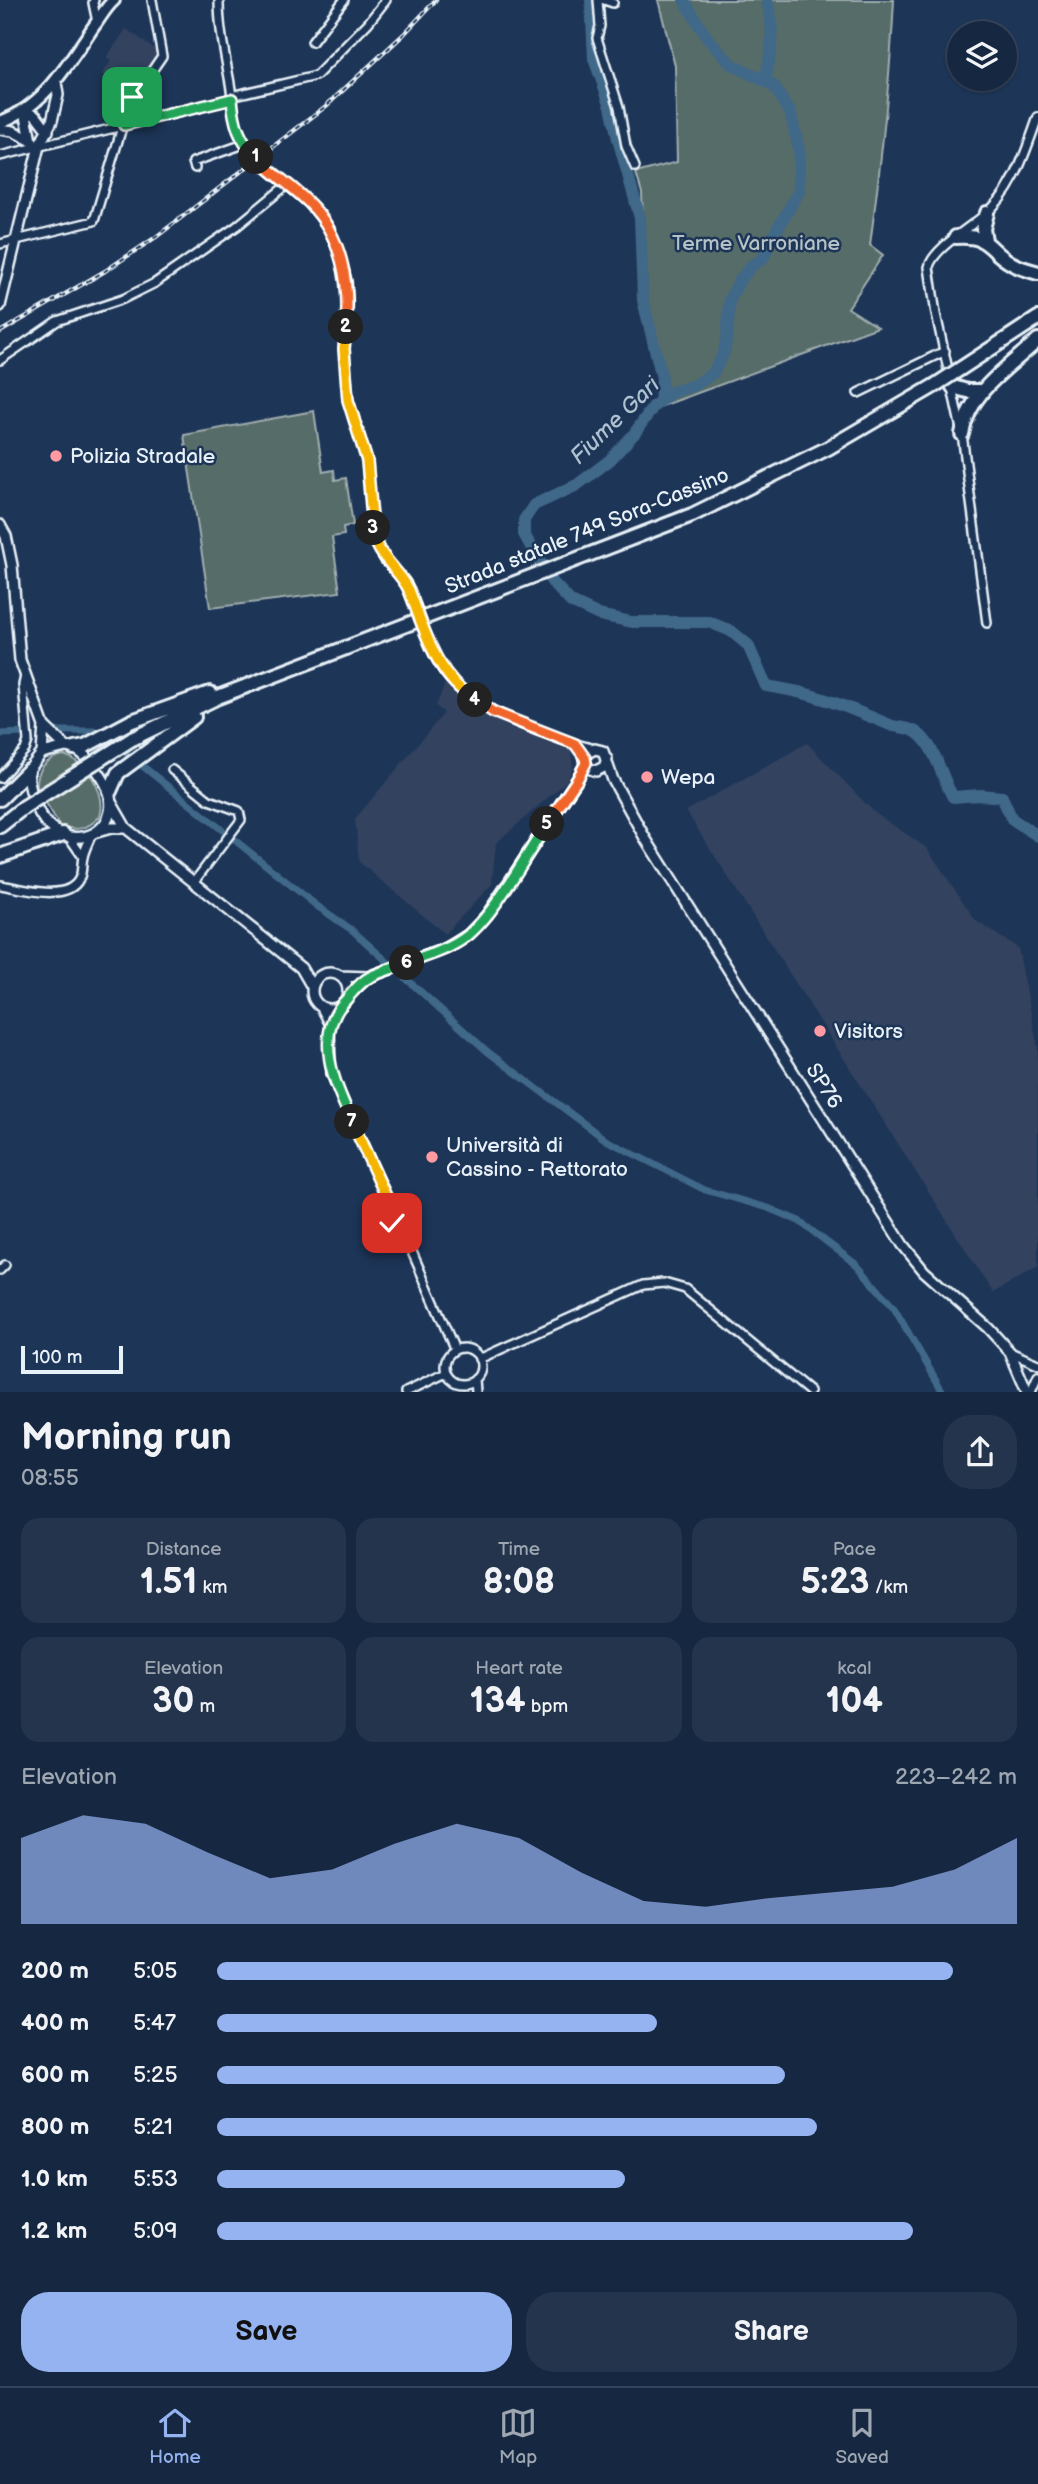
<!DOCTYPE html>
<meta charset="utf-8">
<style>
:root{--surface:#162841;--page:#23344c;--text:#f1f3f6;--muted:#9ea6b1;--line:#35445a;--accent:#95b2f1}
body{margin:0;font-family:"Balsamiq Sans",sans-serif;background:var(--page);color:var(--text);height:100vh;display:flex;flex-direction:column;font-size:26px;white-space:nowrap}
*{box-sizing:border-box;margin:0}
p{font-size:23px;color:var(--muted)}
.icon{flex:none;width:38px;height:38px;fill:none;stroke:currentColor;stroke-width:2;stroke-linecap:round;stroke-linejoin:round}
.map{position:relative;height:1392px;overflow:hidden}
.sheet{display:flex;flex-direction:column;background:var(--surface);flex:1}
.sheet>*{flex:none}
.tools{position:absolute;left:947px;top:21px;display:grid;gap:14px}
.tools a{display:grid;place-items:center;width:70px;height:70px;border-radius:50%;background:var(--surface);box-shadow:0 2px 5px #0004,0 0 0 2px var(--line);font-size:35px}
.scale{position:absolute;left:21px;bottom:18px;width:102px;box-sizing:border-box;padding-left:7px;border:4px solid #e8f1f8;border-top:0;font-size:19px;line-height:24px;white-space:nowrap;color:#e8f1f8;-webkit-text-stroke:5px #1d3557;paint-order:stroke}
.pin{position:absolute;display:grid;place-items:center;width:60px;height:60px;color:#fff;margin:-30px;border-radius:14px;box-shadow:0 4px 10px #0006}
.km{position:absolute;width:35px;height:35px;margin:-18px;border-radius:50%;background:#222;color:#fff;font-size:19px;line-height:35px;text-align:center}
.round{display:grid;place-items:center;flex:none;width:74px;height:74px;border-radius:28px;background:var(--page)}
.head{display:flex;align-items:center;justify-content:space-between;height:119px;padding:0 21px}
h1{font-size:38px;font-weight:800;line-height:52px}
.figures{display:grid;grid-template-columns:repeat(3,1fr);gap:10px;height:119px;padding:7px 21px}
.figures div{display:grid;align-content:center;border-radius:18px;background:var(--page);text-align:center}
.figures b{font-size:35px;font-weight:800}
.figures small{font-size:19px;font-weight:400}
.figures p{font-size:19px}
.chart{height:196px;padding:14px 21px}
.chart p{display:flex;justify-content:space-between}
.chart svg{width:100%;height:126px;margin-top:7px;fill:var(--accent);opacity:.7}
.action{display:flex;gap:14px;margin-top:auto;padding:14px 21px}
.action a{flex:1;height:80px;border-radius:28px;background:var(--accent);color:#111;font-size:28px;font-weight:800;line-height:80px;text-align:center}
.action a+a{background:var(--page);color:var(--text)}
ul{padding:0 21px;list-style:none;font-size:23px}
li{display:grid;grid-template-columns:112px 84px 1fr;align-items:center;height:52px}
li i{height:18px;border-radius:9px;background:var(--accent)}
.tab-bar{display:flex;justify-content:space-around;align-items:center;height:98px;border-top:2px solid var(--line);background:var(--surface);font-size:19px;color:var(--muted)}
.tab-bar a{display:grid;justify-items:center;gap:4px}
.tab-bar .current{color:var(--accent)}
.map>svg:first-child{display:block}
</style>
<div class="map">
<svg width="1038" height="1392" viewBox="0 0 1038 1392">
<rect width="100%" height="100%" fill="#1d3557"/>
<filter id="ink" filterUnits="userSpaceOnUse"><feTurbulence type="fractalNoise" baseFrequency=".0143" numOctaves="2"/><feDisplacementMap in="SourceGraphic" scale="14" xChannelSelector="R" yChannelSelector="G"/><feConvolveMatrix kernelMatrix="1 2 1 2 8 2 1 2 1" color-interpolation-filters="sRGB"/></filter>
<g filter="url(#ink)">
<path fill="#33435e" d="M126 29 158 51 129 94 102 74 111 61 106 58Z
M446 681 476 706 519 726 567 744 571 752 573 768 566 782 496 843 492 884 445 934 359 862 355 819 444 713 436 706Z
M807 743 875 813 927 848 976 921 1018 948 1038 1048V1267L993 1293 686 811Z"/>
<path fill="#576c68" stroke="#a0aeb0" stroke-width="2" d="M658 0H894C890 83 881 163 870 245L883 255 848 308 878 327 662 406 660 355 646 300 642 193 636 173 677 162 675 66Z
M314 411 323 472 334 470 335 480 346 478 353 525 343 527 344 535 332 537 340 592 210 608 184 435Z
M63 755C86 760 107 793 100 816 88 830 76 831 60 826L37 788C36 769 46 759 63 755Z"/>
<g fill="none" stroke-linecap="round" stroke-linejoin="round">
<path stroke="#416789" stroke-width="7" d="M54 731H94L110 740 317 906 352 930 488 1052 606 1140 705 1190 768 1208 799 1221 857 1265 894 1308 943 1392
M0 734 25 733"/>
<path stroke="#416789" stroke-width="12" d="M591 0 594 59 611 106 618 139 640 218 643 300 662 378 660 402
M684 0 707 38 731 64 774 86 786 107 790 111 799 150V191L771 240 763 259 752 265 739 281 730 299 727 338 723 355 713 373 695 385 670 393 653 407 634 434 610 460 577 485 534 505 524 520V534L534 552 552 582 571 602 599 615 632 622H709L731 631 748 645 766 686C816 693 844 706 890 725 898 728 909 727 916 732 936 745 941 778 953 797L980 795 1002 797 1012 819 1038 836
M765 81C772 49 775 32 767 0"/>
<defs>
<path id="minor" d="M94 0 93 3 97 22
M219 0C219 29 225 55 230 83 234 106 233 126 246 147
M598 0 600 26 597 38 619 107 626 146 635 167
M604 0 613 3
M312 42 344 0
M231 96 316 76 368 23 386 0
M0 156 232 99
M263 165 311 205 329 228 340 256 347 281 348 304 344 349 348 400 367 461 373 536 385 560 405 582 416 607
M195 168 193 162 244 144
M0 244 94 221 129 104 162 56 152 0
M0 360 57 321 123 299 155 283 237 226 288 184
M858 393 945 351
M987 623 962 434 936 314 929 267C933 249 969 228 983 216 1014 192 1025 153 1038 117
M427 637C433 652 439 667 450 679 482 713 550 738 595 749
M172 770 209 800 239 811 241 820 194 882
M0 778 25 750 28 741 23 685 25 676
M69 837 83 857
M0 885C21 888 67 903 79 879 83 872 81 865 83 857 84 851 88 843 91 836
M320 1006 330 1025
M339 1007 330 1025 331 1074 396 1218
M391 1227a10 10 0 1 1 20 0a10 10 0 1 1-20 0Z
M405 1236 455 1350
M0 1270 5 1265
M445 1366a18 18 0 1 1 36 0a18 18 0 1 1-36 0Z
M1010 1352 1038 1364
M479 1359 643 1285 664 1283 685 1289 810 1392
M475 1379 476 1392
M406 1392 446 1373
M1031 1392 1038 1376"/>
<path id="tertiary" d="M0 129 13 131 32 141
M31 141 25 110 36 115 48 131
M0 306 39 146 52 121 58 95 56 82
M0 525 6 536 12 565 20 660 44 726 42 753
M44 726 66 747
M66 747C81 749 86 757 95 768 152 837 36 880 28 771L42 753Z
M607 759 604 767 596 771 588 768 584 760 587 753 595 749 603 751 613 780 645 838 903 1245 924 1271 988 1328 1010 1352 1027 1392
M111 802 126 828 301 968 312 987
M97 832 111 828H126
M312 991a18 18 0 1 1 36 0a18 18 0 1 1-36 0Z
M340 976 368 977 447 948 468 935 487 915 577 780 586 763
M347 996 368 977"/>
<path id="primary" d="M0 122C45 106 68 64 94 26 101 17 105 8 114 0"/>
<path id="trunk" d="M956 237C992 235 986 249 1011 263 1019 268 1029 270 1038 273
M985 240 983 229 987 213
M960 369 1038 318
M953 387 967 391H982
M962 434C969 391 1008 368 1038 340
M132 739 218 697 692 515 828 448 934 386
M74 748 85 746 132 721 210 693
M110 791 118 773 194 717
M0 799 28 771
M0 826 24 807
M0 856 63 834"/>
</defs>
<use href="#minor" stroke="#e8f1f8" stroke-width="12"/>
<use href="#tertiary" stroke="#e8f1f8" stroke-width="14"/>
<use href="#primary" stroke="#e8f1f8" stroke-width="16"/>
<use href="#trunk" stroke="#e8f1f8" stroke-width="18"/>
<use href="#minor" stroke="#1d3557" stroke-width="7"/>
<use href="#tertiary" stroke="#1d3557" stroke-width="9"/>
<use href="#primary" stroke="#1d3557" stroke-width="10"/>
<use href="#trunk" stroke="#1d3557" stroke-width="12"/>
<defs>
<path id="rail" d="M0 332 105 271 156 237 326 106 404 34 436 0"/>
</defs>
<use href="#rail" stroke="#e8f1f8" stroke-width="4.5"/>
<use href="#rail" stroke="#1d3557" stroke-width="2" stroke-dasharray="5" stroke-linecap="butt"/>
<defs>
<path id="minor-bridge" d="M246 147 263 165
M416 607 427 637"/>
<path id="trunk-bridge" d="M934 386 960 369
M24 807 132 739"/>
</defs>
<use href="#minor-bridge" stroke="#e8f1f8" stroke-width="12" stroke-linecap="butt"/>
<use href="#trunk-bridge" stroke="#e8f1f8" stroke-width="18" stroke-linecap="butt"/>
<use href="#minor-bridge" stroke="#1d3557" stroke-width="7"/>
<use href="#trunk-bridge" stroke="#1d3557" stroke-width="12"/>
</g>
</g>
<g fill="none" stroke-linecap="round" stroke-linejoin="round" filter="url(#ink)">
<defs>
<path id="split-1" d="M132 97 124 125 232 99C234 123 239 140 256 157"/>
<path id="split-2" d="M256 157C272 174 293 186 310 204 342 236 350 284 346 327"/>
<path id="split-3" d="M346 327 344 349 348 400 367 461 373 528"/>
<path id="split-4" d="M373 528C375 557 398 567 409 590 425 631 436 676 475 700"/>
<path id="split-5" d="M475 700 493 712 575 744 585 758 586 763 577 780 547 824"/>
<path id="split-6" d="M407 963C427 956 449 950 467 936 495 914 526 855 547 824"/>
<path id="split-7" d="M352 1122C336 1086 313 1038 343 1003 352 994 358 983 370 977 382 971 395 968 407 963"/>
<path id="split-8" d="M352 1122 396 1218 392 1223"/>
</defs>
<use href="#split-1" stroke="#fff" stroke-width="14"/>
<use href="#split-2" stroke="#fff" stroke-width="14"/>
<use href="#split-3" stroke="#fff" stroke-width="14"/>
<use href="#split-4" stroke="#fff" stroke-width="14"/>
<use href="#split-5" stroke="#fff" stroke-width="14"/>
<use href="#split-6" stroke="#fff" stroke-width="14"/>
<use href="#split-7" stroke="#fff" stroke-width="14"/>
<use href="#split-8" stroke="#fff" stroke-width="14"/>
<use href="#split-1" stroke="#22a559" stroke-width="9"/>
<use href="#split-2" stroke="#f0652b" stroke-width="9"/>
<use href="#split-3" stroke="#f5b400" stroke-width="9"/>
<use href="#split-4" stroke="#f5b400" stroke-width="9"/>
<use href="#split-5" stroke="#f0652b" stroke-width="9"/>
<use href="#split-6" stroke="#22a559" stroke-width="9"/>
<use href="#split-7" stroke="#22a559" stroke-width="9"/>
<use href="#split-8" stroke="#f5b400" stroke-width="9"/>
</g>
<g fill="#ff9aa2" stroke="#1d3557" stroke-width="2.5">
<circle cx="56" cy="456" r="7"/>
<circle cx="647" cy="777" r="7"/>
<circle cx="820" cy="1031" r="7"/>
<circle cx="432" cy="1157" r="7"/>
</g>
<g text-anchor="middle" dominant-baseline="central" stroke-width="5" stroke-linejoin="round" paint-order="stroke">
<g font-size="21" fill="#b5c2c6" stroke="#1d3557">
<text x="756" y="243">Terme Varroniane</text>
</g>
<g font-size="21" fill="#e8f1f8" stroke="#1d3557" text-anchor="start">
<text x="70" y="456">Polizia Stradale</text>
<text x="661" y="777">Wepa</text>
<text x="834" y="1031">Visitors</text>
<text x="446" y="1145">Università di<tspan x="446" dy="24">Cassino - Rettorato</tspan></text>
</g>
<g font-size="21" fill="#e8f1f8" stroke="#1d3557">
<text transform="translate(587 531) rotate(-22)">Strada statale 749 Sora-Cassino</text>
<text transform="translate(824 1086) rotate(58)">SP76</text>
</g>
<g font-size="23" font-style="italic" fill="#aec1d1" stroke="#1d3557">
<text transform="translate(615 421) rotate(-44)">Fiume Gari</text>
</g>
</g>
</svg>
<div class="tools">
<a><svg class="icon" aria-label="layers" viewBox="0 0 24 24"><path d="M12 4l9 5-9 5-9-5zM3 14l9 5 9-5"/></svg></a>
</div>
<div class="scale">100 m</div>
<div class="pin" style="left:132px;top:97px;background:#1e9e55"><svg class="icon" aria-label="arrive" viewBox="0 0 24 24"><path d="M6 21V4h12l-3 4 3 4H6"/></svg></div>
<div class="pin" style="left:392px;top:1223px;background:#d93025"><svg class="icon" aria-label="check" viewBox="0 0 24 24"><path d="M5 12l5 5 9-10"/></svg></div>
<b class="km" style="left:256px;top:157px">1</b>
<b class="km" style="left:346px;top:327px">2</b>
<b class="km" style="left:373px;top:528px">3</b>
<b class="km" style="left:475px;top:700px">4</b>
<b class="km" style="left:547px;top:824px">5</b>
<b class="km" style="left:407px;top:963px">6</b>
<b class="km" style="left:352px;top:1122px">7</b>
</div>
<section class="sheet">
<div class="head"><div><h1>Morning run</h1><p>08:55</p></div><a class="round"><svg class="icon" aria-label="share" viewBox="0 0 24 24"><path d="M12 15V3M7 8l5-5 5 5M5 13v7h14v-7"/></svg></a></div>
<div class="figures">
<div><p>Distance</p><b>1.51<small> km</small></b></div>
<div><p>Time</p><b>8:08</b></div>
<div><p>Pace</p><b>5:23<small> /km</small></b></div>
</div>
<div class="figures">
<div><p>Elevation</p><b>30<small> m</small></b></div>
<div><p>Heart rate</p><b>134<small> bpm</small></b></div>
<div><p>kcal</p><b>104</b></div>
</div>
<div class="chart"><p><span>Elevation</span>223–242 m</p>
<svg viewBox="0 0 160 44" preserveAspectRatio="none"><path d="M0 44V14L10 6L20 9L30 19L40 28L50 25L60 16L70 9L80 14L90 26L100 36L110 38L120 35L130 33L140 31L150 25L160 14V44z"/></svg>
</div>
<ul>
<li><b>200 m</b>5:05<i style="width:92%"></i></li>
<li><b>400 m</b>5:47<i style="width:55%"></i></li>
<li><b>600 m</b>5:25<i style="width:71%"></i></li>
<li><b>800 m</b>5:21<i style="width:75%"></i></li>
<li><b>1.0 km</b>5:53<i style="width:51%"></i></li>
<li><b>1.2 km</b>5:09<i style="width:87%"></i></li>
</ul>
<div class="action"><a>Save</a><a>Share</a></div>
</section>
<nav class="tab-bar">
<a class="current"><svg class="icon" aria-label="home" viewBox="0 0 24 24"><path d="M3 11l9-7 9 7M6 9v11h12V9"/></svg>Home</a>
<a><svg class="icon" aria-label="map" viewBox="0 0 24 24"><path d="M3 6l6-2 6 2 6-2v14l-6 2-6-2-6 2zM9 4v14M15 6v14"/></svg>Map</a>
<a><svg class="icon" aria-label="saved" viewBox="0 0 24 24"><path d="M7 4h10v16l-5-4-5 4z"/></svg>Saved</a>
</nav>
